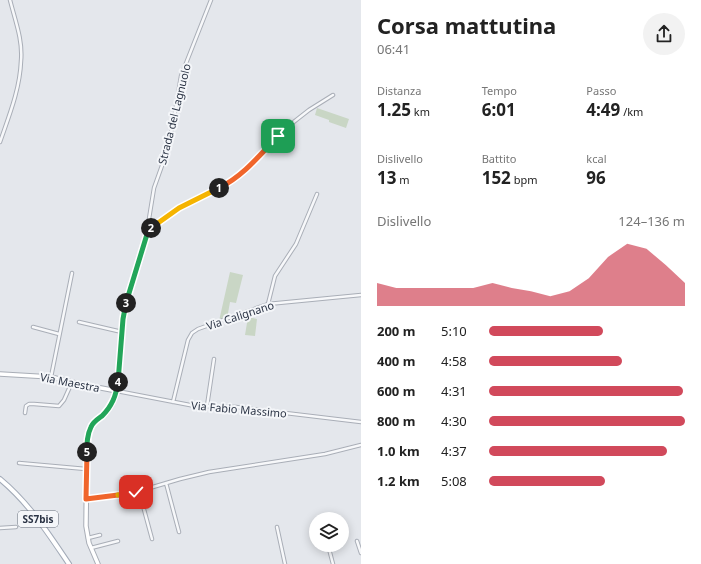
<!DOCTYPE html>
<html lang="it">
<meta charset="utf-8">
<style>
:root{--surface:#fff;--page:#f2f2f2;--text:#222;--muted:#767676;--accent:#d1495b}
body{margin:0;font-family:"Noto Sans",sans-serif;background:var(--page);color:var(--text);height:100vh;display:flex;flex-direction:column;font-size:15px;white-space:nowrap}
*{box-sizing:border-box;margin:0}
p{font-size:13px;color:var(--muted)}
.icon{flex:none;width:22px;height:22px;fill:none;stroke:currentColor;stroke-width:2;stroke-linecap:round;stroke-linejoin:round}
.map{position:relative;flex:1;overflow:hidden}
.drawer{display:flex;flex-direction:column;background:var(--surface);width:340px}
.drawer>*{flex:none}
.fabs{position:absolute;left:309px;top:512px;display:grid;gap:8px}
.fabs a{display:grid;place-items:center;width:40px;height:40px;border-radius:50%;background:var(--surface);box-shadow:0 2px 10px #0003;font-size:20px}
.pin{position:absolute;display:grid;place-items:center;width:34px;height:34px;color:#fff;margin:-17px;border-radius:8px;box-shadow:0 2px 6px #0006}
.km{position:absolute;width:20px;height:20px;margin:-10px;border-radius:50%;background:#222;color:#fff;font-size:11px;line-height:20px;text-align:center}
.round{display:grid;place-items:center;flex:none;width:42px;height:42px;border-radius:21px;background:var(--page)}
.overview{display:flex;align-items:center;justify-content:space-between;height:68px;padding:0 16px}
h1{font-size:22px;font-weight:700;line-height:30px}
.figures{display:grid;grid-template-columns:repeat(3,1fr);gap:6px;height:68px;padding:4px 16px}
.figures div{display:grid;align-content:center}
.figures b{font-size:17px;font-weight:700}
.figures small{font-size:11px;font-weight:400}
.figures p{font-size:11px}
.chart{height:112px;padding:8px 16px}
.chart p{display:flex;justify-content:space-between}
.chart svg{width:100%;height:72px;margin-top:4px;fill:var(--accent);opacity:.7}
ul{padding:0 16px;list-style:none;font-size:13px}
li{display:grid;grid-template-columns:64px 48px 1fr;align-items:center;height:30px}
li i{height:10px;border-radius:5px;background:var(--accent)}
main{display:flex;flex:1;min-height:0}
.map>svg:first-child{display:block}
</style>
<main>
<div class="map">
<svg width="361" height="564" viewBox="0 0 361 564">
<rect width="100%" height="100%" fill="#e4e7ec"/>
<path fill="#c9d6c5" d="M317 108 349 119 346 128 329 122V120L315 115Z
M230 272 243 275 236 303 230 302 227 319 219 321Z
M248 317 257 319 255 336 245 335Z"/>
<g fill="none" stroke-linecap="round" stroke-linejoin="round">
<defs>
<path id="street" d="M211 0 181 76 173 124 164 160 154 188 147 231 124 308 117 391 195 406 236 407 361 422
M0 142C9 116 20 89 21 61 23 40 15 20 10 0
M148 231 179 208 233 181 250 166 286 128 309 110 333 95
M268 304 275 276 296 244 317 194
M79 322 122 332
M33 327 59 334
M51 377 72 273
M173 402 188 340 192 333 198 329 268 304 361 295
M207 406 214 359
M25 413 26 406 29 404H34L59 406 64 400 72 382
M19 463 86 469
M166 483 179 532
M139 491 152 539
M86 499 136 492 180 479 209 472 325 454 361 445
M277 527 285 564
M0 528 16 527
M88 538 100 535
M357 541 361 553
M328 545 333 564
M91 548 118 541"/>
<path id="secondary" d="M0 374 51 377 80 384 117 391 108 410 91 426 87 439 86 526 89 543 98 564"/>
<path id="primary" d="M0 479C29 503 48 533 69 564"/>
</defs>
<use href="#street" stroke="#a9aeb7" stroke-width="4.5"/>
<use href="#secondary" stroke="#a9aeb7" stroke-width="5.5"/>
<use href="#primary" stroke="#a3abb8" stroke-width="6"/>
<use href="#street" stroke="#f7f8fa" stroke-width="2.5"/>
<use href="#secondary" stroke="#fff" stroke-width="3.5"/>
<use href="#primary" stroke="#fff" stroke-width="4"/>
</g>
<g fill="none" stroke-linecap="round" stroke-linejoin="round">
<defs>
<path id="split-1" d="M219 188C243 176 259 156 278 136"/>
<path id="split-2" d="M151 228 179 208 219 188"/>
<path id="split-3" d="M126 303 148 231 151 228"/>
<path id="split-4" d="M118 382 123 319 126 303"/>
<path id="split-5" d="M87 452C87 443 87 435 91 427 93 422 98 419 102 416 112 406 116 396 118 382"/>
<path id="split-6" d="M87 452 86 499 118 495"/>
<path id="split-7" d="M118 495 136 492"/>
</defs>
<use href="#split-1" stroke="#fff" stroke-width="8"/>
<use href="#split-2" stroke="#fff" stroke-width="8"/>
<use href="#split-3" stroke="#fff" stroke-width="8"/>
<use href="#split-4" stroke="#fff" stroke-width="8"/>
<use href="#split-5" stroke="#fff" stroke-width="8"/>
<use href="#split-6" stroke="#fff" stroke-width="8"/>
<use href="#split-7" stroke="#fff" stroke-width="8"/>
<use href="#split-1" stroke="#f0652b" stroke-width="5"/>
<use href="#split-2" stroke="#f5b400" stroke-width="5"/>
<use href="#split-3" stroke="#22a559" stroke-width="5"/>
<use href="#split-4" stroke="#22a559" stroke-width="5"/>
<use href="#split-5" stroke="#22a559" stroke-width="5"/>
<use href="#split-6" stroke="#f0652b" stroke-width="5"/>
<use href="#split-7" stroke="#f5b400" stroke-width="5"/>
</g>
<g text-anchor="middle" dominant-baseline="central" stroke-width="4" stroke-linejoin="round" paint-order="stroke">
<rect fill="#f4f6f9" stroke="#676e7b" stroke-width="1" x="18" y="511" width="40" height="16" rx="3"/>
<g font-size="10" font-weight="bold" fill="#2b3445">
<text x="38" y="519">SS7bis</text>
</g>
<g font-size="11" fill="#2b3445" stroke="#f4f6f9">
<text transform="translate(174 114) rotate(-76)">Strada del Lagnuolo</text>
<text transform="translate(240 315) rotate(-18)">Via Calignano</text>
<text transform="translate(70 382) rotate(11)">Via Maestra</text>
<text transform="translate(239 409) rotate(5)">Via Fabio Massimo</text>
</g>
</g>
</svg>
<div class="fabs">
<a><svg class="icon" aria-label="layers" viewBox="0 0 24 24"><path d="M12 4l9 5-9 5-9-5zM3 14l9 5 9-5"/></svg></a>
</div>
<div class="pin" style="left:278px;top:136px;background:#1e9e55"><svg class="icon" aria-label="arrive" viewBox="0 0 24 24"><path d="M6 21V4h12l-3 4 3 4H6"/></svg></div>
<div class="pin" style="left:136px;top:492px;background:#d93025"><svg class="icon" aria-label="check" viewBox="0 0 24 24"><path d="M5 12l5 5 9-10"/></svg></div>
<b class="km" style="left:219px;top:188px">1</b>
<b class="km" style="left:151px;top:228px">2</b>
<b class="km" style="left:126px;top:303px">3</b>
<b class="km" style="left:118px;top:382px">4</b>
<b class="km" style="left:87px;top:452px">5</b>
</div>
<section class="drawer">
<div class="overview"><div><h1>Corsa mattutina</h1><p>06:41</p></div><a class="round"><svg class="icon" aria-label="share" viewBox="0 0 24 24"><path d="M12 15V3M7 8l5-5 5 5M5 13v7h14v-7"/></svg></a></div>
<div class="figures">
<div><p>Distanza</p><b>1.25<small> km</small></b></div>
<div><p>Tempo</p><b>6:01</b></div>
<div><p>Passo</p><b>4:49<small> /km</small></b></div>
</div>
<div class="figures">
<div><p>Dislivello</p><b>13<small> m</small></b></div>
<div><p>Battito</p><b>152<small> bpm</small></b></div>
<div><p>kcal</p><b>96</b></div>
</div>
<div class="chart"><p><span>Dislivello</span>124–136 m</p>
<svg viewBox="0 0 160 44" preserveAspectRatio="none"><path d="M0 44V30L10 33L20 33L30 33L40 33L50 33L60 30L70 33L80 35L90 38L100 35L110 27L120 14L130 6L140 9L150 19L160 30V44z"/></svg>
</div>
<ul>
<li><b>200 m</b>5:10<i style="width:58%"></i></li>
<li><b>400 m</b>4:58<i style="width:68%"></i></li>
<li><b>600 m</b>4:31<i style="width:99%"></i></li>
<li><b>800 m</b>4:30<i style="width:100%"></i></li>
<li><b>1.0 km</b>4:37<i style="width:91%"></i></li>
<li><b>1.2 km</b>5:08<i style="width:59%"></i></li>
</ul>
</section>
</main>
